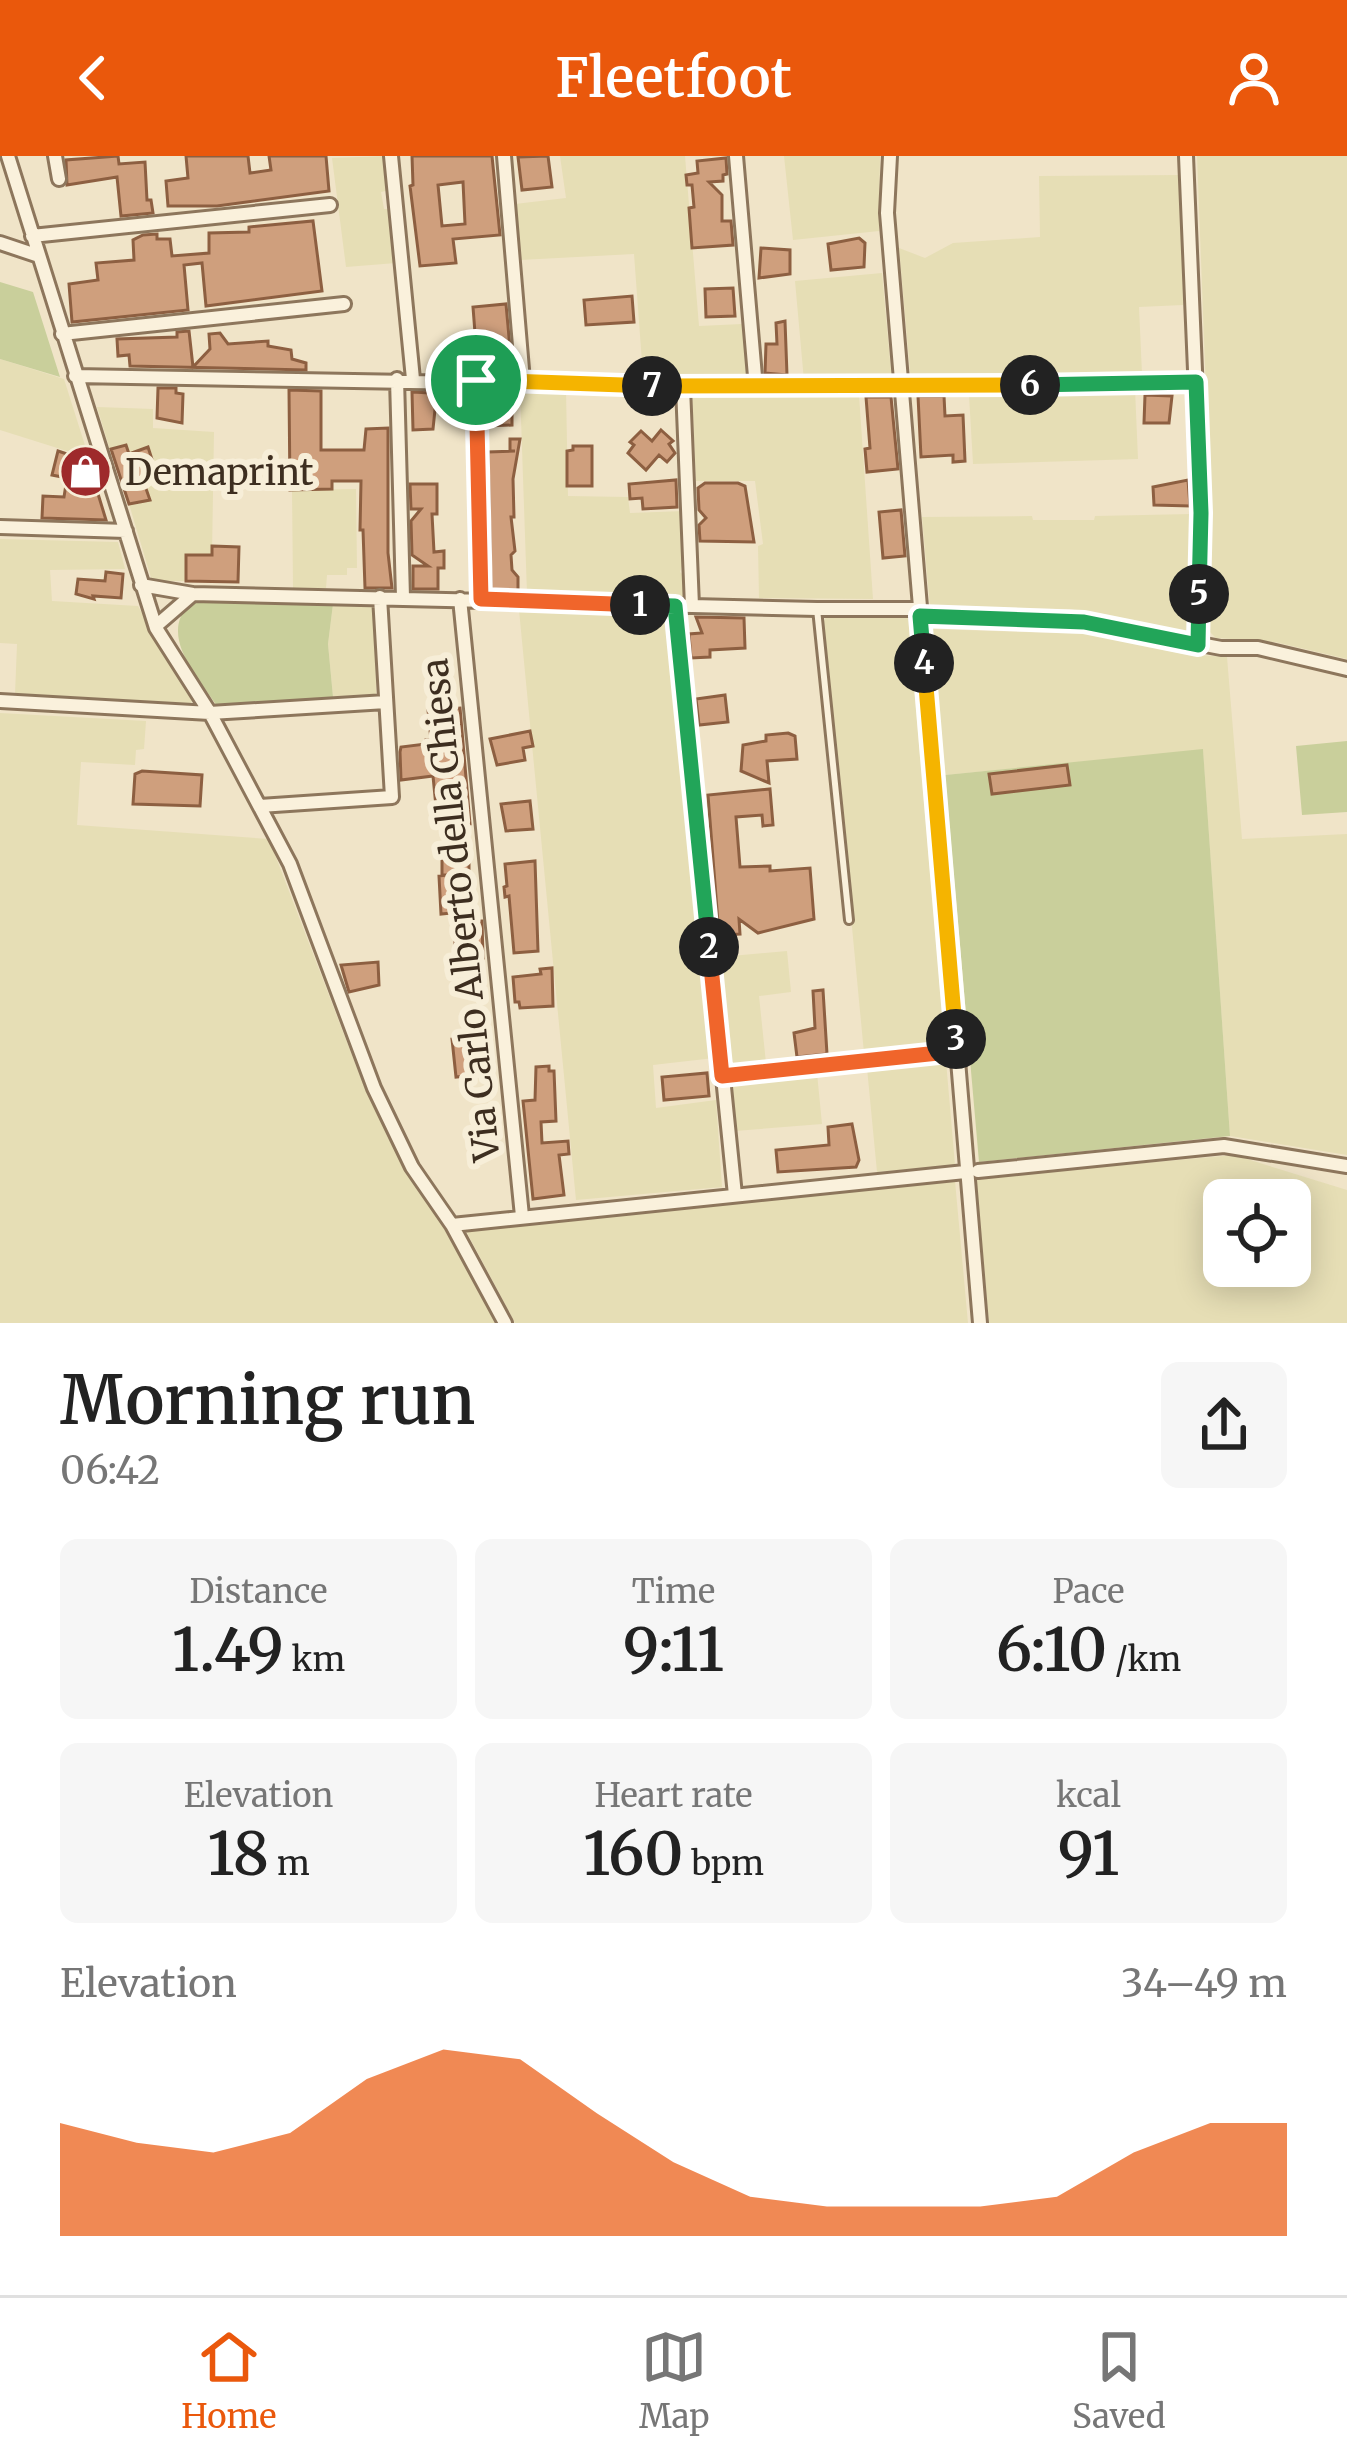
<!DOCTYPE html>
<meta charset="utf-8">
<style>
:root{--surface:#fff;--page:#f6f6f6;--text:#222;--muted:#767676;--line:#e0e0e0;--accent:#ea580c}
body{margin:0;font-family:Merriweather,serif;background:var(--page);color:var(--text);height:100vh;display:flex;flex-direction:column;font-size:45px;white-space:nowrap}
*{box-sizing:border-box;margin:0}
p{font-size:39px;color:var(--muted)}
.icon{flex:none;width:66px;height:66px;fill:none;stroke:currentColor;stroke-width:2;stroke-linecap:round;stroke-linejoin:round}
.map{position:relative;height:1167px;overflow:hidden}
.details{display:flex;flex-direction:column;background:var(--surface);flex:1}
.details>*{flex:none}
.fabs{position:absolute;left:1203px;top:1023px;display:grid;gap:24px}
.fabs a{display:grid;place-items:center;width:108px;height:108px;border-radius:18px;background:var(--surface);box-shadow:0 6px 30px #0003;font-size:60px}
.pin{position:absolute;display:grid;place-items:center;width:102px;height:102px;color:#fff;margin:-51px;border:6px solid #fff;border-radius:50%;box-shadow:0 3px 12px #0007}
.km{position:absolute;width:60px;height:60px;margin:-30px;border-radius:50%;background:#222;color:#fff;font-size:33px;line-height:60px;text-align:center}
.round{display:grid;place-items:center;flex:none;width:126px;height:126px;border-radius:18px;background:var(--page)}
.overview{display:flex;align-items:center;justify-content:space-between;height:204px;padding:0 60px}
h1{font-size:66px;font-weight:600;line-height:90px}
.figures{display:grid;grid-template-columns:repeat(3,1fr);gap:18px;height:204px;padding:12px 60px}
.figures div{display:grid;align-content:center;border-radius:18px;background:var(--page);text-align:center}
.figures b{font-size:60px;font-weight:600}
.figures small{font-size:33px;font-weight:400}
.figures p{font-size:33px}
.chart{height:336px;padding:24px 60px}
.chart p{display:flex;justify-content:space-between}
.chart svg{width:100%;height:216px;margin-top:12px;fill:var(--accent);opacity:.7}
header{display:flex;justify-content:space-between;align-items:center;height:156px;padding:0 60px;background:var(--accent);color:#fff;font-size:54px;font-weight:600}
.dock{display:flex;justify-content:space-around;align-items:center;height:168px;border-top:3px solid var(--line);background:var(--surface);font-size:33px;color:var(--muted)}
.dock a{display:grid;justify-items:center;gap:6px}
.dock .active{color:var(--accent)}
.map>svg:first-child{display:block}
</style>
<header><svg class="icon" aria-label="back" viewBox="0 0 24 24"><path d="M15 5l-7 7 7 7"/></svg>Fleetfoot<svg class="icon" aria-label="person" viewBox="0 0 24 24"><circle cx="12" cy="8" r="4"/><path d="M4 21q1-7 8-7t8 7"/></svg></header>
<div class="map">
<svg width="1347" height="1167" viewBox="0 0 1347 1167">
<rect width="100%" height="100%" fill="#f0e4c8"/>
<path fill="#e6deb5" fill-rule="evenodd" d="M387 0 390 34 381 36 384 53H392L396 107 346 111 332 2Z
M560 0H685L699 170 742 168 748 223 643 220 634 98 520 104 515 48 566 42Z
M784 0H880L879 75 793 84Z
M1197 0H1347V503L1275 486 1216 482 1209 475 1211 365Z
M1181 19 1183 149 1139 151 1142 218 911 226 899 92 925 102 953 87 1040 81 1039 20Z
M882 117 892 226 804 225 795 125Z
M0 203 64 223 89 302 0 274Z
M1135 233 1138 303 973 308 969 239Z
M520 234H566L568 340 628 341 630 357 684 355 685 401 680 416 686 422 687 442 527 438Z
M692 238 859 239 873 443 759 442 758 390 763 388 755 325H696Z
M97 251 153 253V272L214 276 212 399H186V425H152L129 348 150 344 143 324 157 318 148 292 129 298 126 289 110 294Z
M356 333 357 412H347V419H327L326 432H293L292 334Z
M1192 358 1189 478 1070 453 930 451 922 361 1032 360 1033 364H1094L1095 360Z
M0 383 118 386 125 413 50 414 52 445 138 450 192 545 189 550 15 538 17 488 0 487Z
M333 448 375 450 376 538 333 541 328 488Z
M519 454 672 458 714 902 653 909 656 952 716 944 722 1031 576 1044Z
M827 459 908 460 945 890 864 897 823 467Z
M932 473 1089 478 1184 498 1227 501 1242 683 1347 678V999L1230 980 1203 594 945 619Z
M0 557 146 565 144 593 136 594 135 609 81 606 77 669 269 683 360 920 496 1167H0Z
M787 795 791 836 759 840 766 907 731 910 720 801Z
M946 905 955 1009 877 1016 867 912Z
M817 917 822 968 735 975 731 926Z
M1234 999 1347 1034V1167H989L976 1022ZM1224 1044H1290V1110H1224Z
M955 1025 968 1167H515L465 1073 469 1070Z"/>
<path fill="#c9cf9b" d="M0 126 33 136 60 221 0 203Z
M245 444 333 448 328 488 333 541 217 550C196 518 157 478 192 445Z
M1347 585V656L1302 659 1296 590Z
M1203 593 1230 980 979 1006 945 619Z"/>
<path fill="#cf9f7d" stroke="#8d5f41" stroke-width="3" fill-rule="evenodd" d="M118 0 119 8 145 6 147 44H151L153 57 121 60 117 21 67 29 66 4Z
M186 0H248L250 17 271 14 269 0H326L329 35 217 50H168L166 25 188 22Z
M412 0H492L500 79 453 83 456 107 420 110 410 30 413 29ZM463 26 465 68 442 70 438 29Z
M548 0 552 31 522 34 518 1Z
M726 2 727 18 723 19V25L709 26 722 39V65H731L733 89 692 92 689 52 694 51 692 29H687L686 19 698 17 697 5Z
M313 65 322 135 206 150 202 107 184 109 188 154 72 166 69 128 98 124 96 107 134 104 133 84 143 79 157 78V83H170L172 100 209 97V77L249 76V71Z
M859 82 865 87 864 111 831 114 828 88Z
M761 92 790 94V118L759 122Z
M733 132 735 160 706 161 705 133Z
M632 140 634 166 586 169 584 144Z
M506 148 512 214H472L470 190H476L473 151Z
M785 165 787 219 765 217 766 188H777L776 167Z
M189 175 193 211 210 193 209 178 220 177 228 188 268 185V190L291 194 292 203 306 207V214L130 210 129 199 118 200 117 183 177 181V176Z
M158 232H176V237L183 238 182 267 157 262Z
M289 234 321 235V294H364L366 273 388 272V397L392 432H365L363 374H360L361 325H332V333L290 334Z
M412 236 431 237 432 244H436L433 273 413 274Z
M487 238H512V269L488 270Z
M1145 239 1172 240 1169 267H1144Z
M918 240H944L945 260 963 259 965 305 953 306V299L921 301Z
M866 241H891L898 313 867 316 865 293 870 292Z
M661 274 673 285 669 288 675 297 667 306 659 299 646 314 628 297 634 289 630 286 641 275 652 285Z
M510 283H520L513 323 514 361H511L515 395 511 399 512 414 518 421V435H491L488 296 515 295H510Z
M126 289 129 298 148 291 157 319 143 324 150 344 129 348 111 293Z
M573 290H592V330H567V295L573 294Z
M58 295 88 305 106 364 42 362 43 340 64 341 67 322 52 319Z
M676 324 677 351 643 353 642 342 630 343 629 328Z
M1188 324 1190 350 1154 349 1153 331Z
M705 327H738L745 330 754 386 700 385 699 369 706 362 699 354 698 332Z
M410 328H437V358H432L434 396 444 395V412H438V433H413V410H428L412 399 411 365 421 353H411Z
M901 354 905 400 883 402 879 356Z
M212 390 239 391 238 426 186 425V399H212Z
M106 416 123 418 121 442 93 440 94 443 76 438 78 423 105 425Z
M696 461 744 462 745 492 710 494V501L691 502 689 478 702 477Z
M725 539 728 566 699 569 696 543Z
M460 552 470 668 438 671 433 620 401 624 400 596 401 591 426 588V584H431L428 554Z
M530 575 533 590 523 592 525 604 497 609 490 583Z
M788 577 795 580 797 603 767 605 769 627 741 615 743 589 766 585V579Z
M1067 609 1070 629 992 638 989 618Z
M142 615 202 619 200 650 133 648 135 618Z
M770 633 773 669 763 670 762 659 736 661 740 711 770 710V715L810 712 814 763 758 777 739 763 740 778 719 779 708 639Z
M530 645 533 673 506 675 501 648Z
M469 688V718L450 719 452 757 441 758 439 720 447 719H442V689Z
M535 705 538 795 514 797 509 740 505 741 504 731 507 730 505 708Z
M455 765H482L483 802 455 803Z
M378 806 379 829 349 836 341 809Z
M552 812 553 850 520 852 519 846H515L513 821 541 818 540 813Z
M823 834 827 898 797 901 794 877 815 872 813 835Z
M463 882 464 890 484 888 487 918 456 921 452 883Z
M549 910V915H554L556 965 541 966 542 987 568 985 569 998 559 999 564 1039 533 1043 523 945 535 944 536 911Z
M707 917 709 940 664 944 662 921Z
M852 968 859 1004 856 1011 778 1016 776 994 829 989 828 971Z"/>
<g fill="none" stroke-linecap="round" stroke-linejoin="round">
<defs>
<path id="lane" d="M817 453 849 764"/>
<path id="street" d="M8 0 156 472 210 557 290 708 374 932 412 1011 452 1069 505 1167
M55 0 59 23
M391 0 413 223
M504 0 523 225
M736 0 756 232
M890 0 887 57 980 1167
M1186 0 1201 357 1198 489
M32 80 330 49
M0 87 39 100
M62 178 344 148
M75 220 756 232 1196 226
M397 223 403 441
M476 224 481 443
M683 231 692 450
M0 371 126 375
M141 429 193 438 817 453H919
M460 443 522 1060
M675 450 735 1039
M920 460 1084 466 1221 492H1258L1347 513
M156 470 193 438
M0 545 210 557 386 546
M260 650 392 641 380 441
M721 920 957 895
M978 1015 1224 990 1347 1010
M452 1069 965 1016"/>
</defs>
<use href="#lane" stroke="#8d765c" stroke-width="12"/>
<use href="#street" stroke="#8d765c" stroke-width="18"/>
<use href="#lane" stroke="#faf1dc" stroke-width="6"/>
<use href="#street" stroke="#faf1dc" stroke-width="12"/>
</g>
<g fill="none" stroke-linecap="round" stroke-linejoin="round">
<defs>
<path id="split-1" d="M476 224 481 443 640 449"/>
<path id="split-2" d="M640 449 675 450 709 791"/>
<path id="split-3" d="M709 791 722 920 957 895 956 883"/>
<path id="split-4" d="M924 507 956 883"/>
<path id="split-5" d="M924 507 920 460 1084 466 1198 489 1199 438"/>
<path id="split-6" d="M1030 229 1196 226 1201 357 1199 438"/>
<path id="split-7" d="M652 230 1030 229"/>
<path id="split-8" d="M476 224 652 230"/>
</defs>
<use href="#split-1" stroke="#fff" stroke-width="24"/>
<use href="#split-2" stroke="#fff" stroke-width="24"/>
<use href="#split-3" stroke="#fff" stroke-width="24"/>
<use href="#split-4" stroke="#fff" stroke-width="24"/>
<use href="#split-5" stroke="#fff" stroke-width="24"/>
<use href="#split-6" stroke="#fff" stroke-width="24"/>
<use href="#split-7" stroke="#fff" stroke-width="24"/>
<use href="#split-8" stroke="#fff" stroke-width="24"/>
<use href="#split-1" stroke="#f0652b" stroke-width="15"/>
<use href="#split-2" stroke="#22a559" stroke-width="15"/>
<use href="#split-3" stroke="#f0652b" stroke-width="15"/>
<use href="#split-4" stroke="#f5b400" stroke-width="15"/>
<use href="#split-5" stroke="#22a559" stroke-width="15"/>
<use href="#split-6" stroke="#22a559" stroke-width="15"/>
<use href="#split-7" stroke="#f5b400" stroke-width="15"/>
<use href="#split-8" stroke="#f5b400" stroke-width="15"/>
</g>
<defs>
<symbol id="shop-disc" viewBox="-11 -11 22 22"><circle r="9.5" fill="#9e2a2b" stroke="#f7eed8"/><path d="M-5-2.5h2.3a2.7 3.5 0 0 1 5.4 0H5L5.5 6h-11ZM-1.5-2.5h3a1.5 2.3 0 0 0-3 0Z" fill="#fff"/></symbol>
</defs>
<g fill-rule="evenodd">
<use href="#shop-disc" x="56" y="286" width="59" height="59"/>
</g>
<g text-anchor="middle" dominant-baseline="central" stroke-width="12" stroke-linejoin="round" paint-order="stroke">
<g font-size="36" fill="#3d2e20" stroke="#f7eed8" text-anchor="start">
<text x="125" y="316">Demaprint</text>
</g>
<g font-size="36" fill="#3d2e20" stroke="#f7eed8">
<text transform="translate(461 754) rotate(-96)">Via Carlo Alberto della Chiesa</text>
</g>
</g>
</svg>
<div class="fabs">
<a><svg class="icon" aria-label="locate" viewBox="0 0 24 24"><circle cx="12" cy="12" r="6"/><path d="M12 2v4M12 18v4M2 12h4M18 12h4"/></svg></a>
</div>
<div class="pin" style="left:476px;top:224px;background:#1e9e55"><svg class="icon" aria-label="arrive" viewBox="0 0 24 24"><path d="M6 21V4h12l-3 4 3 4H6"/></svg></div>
<b class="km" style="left:640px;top:449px">1</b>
<b class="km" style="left:709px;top:791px">2</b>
<b class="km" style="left:956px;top:883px">3</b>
<b class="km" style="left:924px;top:507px">4</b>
<b class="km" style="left:1199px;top:438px">5</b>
<b class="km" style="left:1030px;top:229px">6</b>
<b class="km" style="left:652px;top:230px">7</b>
</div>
<section class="details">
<div class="overview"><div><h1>Morning run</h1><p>06:42</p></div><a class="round"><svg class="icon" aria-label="share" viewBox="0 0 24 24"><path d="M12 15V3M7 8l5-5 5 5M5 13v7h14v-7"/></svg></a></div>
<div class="figures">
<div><p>Distance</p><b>1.49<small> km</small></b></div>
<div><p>Time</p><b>9:11</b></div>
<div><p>Pace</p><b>6:10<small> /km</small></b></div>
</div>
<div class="figures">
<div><p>Elevation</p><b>18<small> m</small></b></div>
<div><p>Heart rate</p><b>160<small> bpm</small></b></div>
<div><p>kcal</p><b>91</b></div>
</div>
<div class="chart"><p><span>Elevation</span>34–49 m</p>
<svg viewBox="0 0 160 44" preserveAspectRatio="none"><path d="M0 44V21L10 25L20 27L30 23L40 12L50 6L60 8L70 19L80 29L90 36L100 38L110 38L120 38L130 36L140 27L150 21L160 21V44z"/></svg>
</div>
</section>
<nav class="dock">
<a class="active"><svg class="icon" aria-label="home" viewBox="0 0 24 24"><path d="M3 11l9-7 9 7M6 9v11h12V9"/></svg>Home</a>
<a><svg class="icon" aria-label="map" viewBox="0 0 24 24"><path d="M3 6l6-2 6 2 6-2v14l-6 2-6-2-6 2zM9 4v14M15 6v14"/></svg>Map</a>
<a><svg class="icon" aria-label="saved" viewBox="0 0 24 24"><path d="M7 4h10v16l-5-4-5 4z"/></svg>Saved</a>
</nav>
